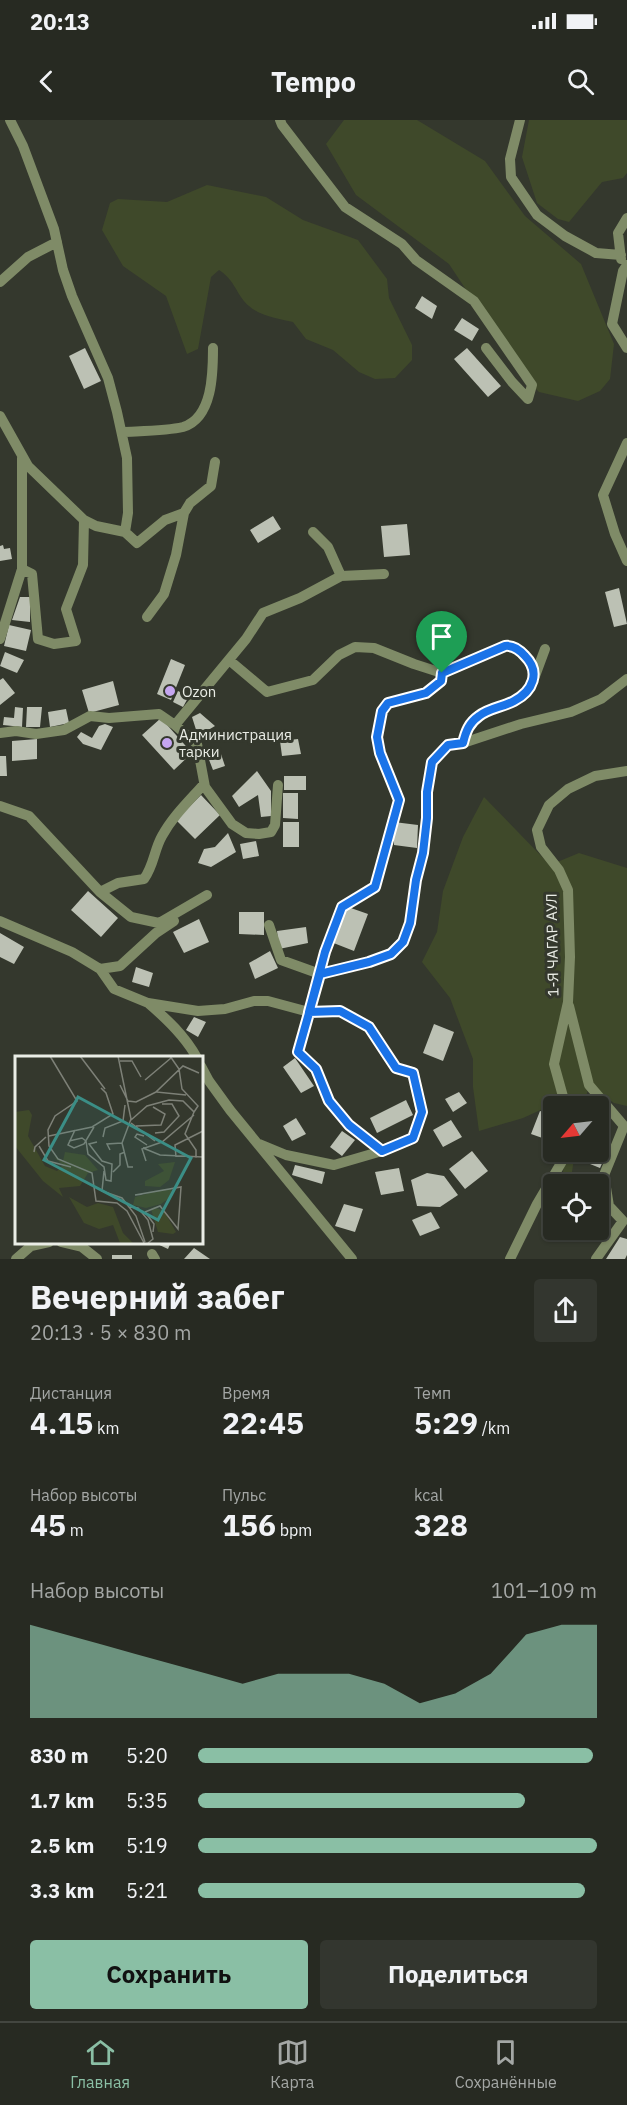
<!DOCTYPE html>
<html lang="ru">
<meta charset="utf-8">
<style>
:root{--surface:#272a22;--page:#33362f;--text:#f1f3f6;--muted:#a4a7a5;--line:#434640;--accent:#8abfa5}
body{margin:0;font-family:"IBM Plex Sans",sans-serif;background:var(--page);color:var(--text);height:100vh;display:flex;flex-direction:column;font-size:22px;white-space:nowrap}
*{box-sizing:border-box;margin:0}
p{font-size:20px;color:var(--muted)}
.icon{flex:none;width:33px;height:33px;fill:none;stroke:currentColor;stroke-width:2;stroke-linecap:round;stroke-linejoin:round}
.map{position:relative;height:1139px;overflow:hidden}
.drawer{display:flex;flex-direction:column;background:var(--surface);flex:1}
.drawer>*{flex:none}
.needle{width:39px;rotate:242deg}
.controls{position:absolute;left:543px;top:976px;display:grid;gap:12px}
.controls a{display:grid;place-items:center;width:66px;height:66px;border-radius:6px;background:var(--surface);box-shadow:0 2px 4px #0004,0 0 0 2px var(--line);font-size:30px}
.pin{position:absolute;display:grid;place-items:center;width:51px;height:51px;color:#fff;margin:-62px -26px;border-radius:50% 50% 50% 0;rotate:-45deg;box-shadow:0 0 6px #0007}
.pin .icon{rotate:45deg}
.round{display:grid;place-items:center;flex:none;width:63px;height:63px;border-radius:6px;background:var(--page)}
.head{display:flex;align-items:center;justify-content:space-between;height:102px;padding:0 30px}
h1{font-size:33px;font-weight:800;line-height:45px}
.metrics{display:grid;grid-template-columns:repeat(3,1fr);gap:9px;height:102px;padding:6px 30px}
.metrics div{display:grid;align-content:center}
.metrics b{font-size:30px;font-weight:800}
.metrics small{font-size:16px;font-weight:400}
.metrics p{font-size:16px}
.chart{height:168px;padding:12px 30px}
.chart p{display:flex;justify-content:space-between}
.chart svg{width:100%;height:108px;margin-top:6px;fill:var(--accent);opacity:.7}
.primary-button{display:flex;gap:12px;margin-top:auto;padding:12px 30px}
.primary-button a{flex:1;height:69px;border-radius:6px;background:var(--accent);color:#111;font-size:24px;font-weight:800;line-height:69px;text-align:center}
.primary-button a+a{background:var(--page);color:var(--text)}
ul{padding:0 30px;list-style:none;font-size:20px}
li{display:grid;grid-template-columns:96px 72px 1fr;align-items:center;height:45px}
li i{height:15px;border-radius:8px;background:var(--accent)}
.status{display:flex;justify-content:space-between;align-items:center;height:42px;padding:0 30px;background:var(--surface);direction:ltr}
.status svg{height:16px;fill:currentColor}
header{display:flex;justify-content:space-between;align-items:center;height:78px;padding:0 30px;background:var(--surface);font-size:27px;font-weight:800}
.dock{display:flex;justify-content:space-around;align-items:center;height:84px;border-top:2px solid var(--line);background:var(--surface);font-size:16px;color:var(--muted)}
.dock a{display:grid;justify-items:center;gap:3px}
.dock .current{color:var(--accent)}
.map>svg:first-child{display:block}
</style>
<div class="status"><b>20:13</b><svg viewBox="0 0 49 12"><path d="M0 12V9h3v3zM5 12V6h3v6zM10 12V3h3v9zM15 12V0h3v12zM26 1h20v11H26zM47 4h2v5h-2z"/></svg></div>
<header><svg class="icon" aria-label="back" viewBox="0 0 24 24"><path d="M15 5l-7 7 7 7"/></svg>Tempo<svg class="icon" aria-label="search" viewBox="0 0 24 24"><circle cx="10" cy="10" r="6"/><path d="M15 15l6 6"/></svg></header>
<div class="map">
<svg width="627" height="1139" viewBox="0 0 627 1139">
<rect width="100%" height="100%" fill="#34382d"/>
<path fill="#3f492a" d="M344 0H417L485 41 525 96 581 144 614 224 610 259 600 271 578 281 539 272 524 257 449 144 356 75 326 24Z
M529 0H627V53L623 58 602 62 569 102 558 99 537 83 522 37Z
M207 65 266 77 303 100 358 120 387 159 389 178 412 225V240L395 258 375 259 359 252 333 230 306 219 293 202C279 199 260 196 249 186 236 175 236 161 219 150L211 157 198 229 187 234 166 176 123 146 102 110 110 83 118 79 167 82Z
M484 677 550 745 579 733 627 748V986L614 983 589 966 583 987H564L563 985 545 988 523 998 479 1011 473 967V939L450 878 422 842 437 812 443 771 463 717Z
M566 1032H575L570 1065H561Z"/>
<path fill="#bcc1b4" d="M422 176 437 186 432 199 415 188Z
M462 198 479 209 472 221 454 210Z
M85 228 101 261 84 269 69 236Z
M467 228 501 266 488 277 454 239Z
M273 396 281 409 258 423 250 410Z
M407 404 410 435 384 437 381 406Z
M3 425 4 429 10 428 12 439 0 441V426Z
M619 468 627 504 614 507 605 472Z
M20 477H30V502L12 500Z
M9 505 31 510 26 531 4 526Z
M5 532 24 540 17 553 0 546Z
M171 539 185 545 171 580 157 574Z
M3 558 15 573 0 585V560Z
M113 561 119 585 89 593 82 570Z
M178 571 189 576 183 587 173 582Z
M15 587 23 588 22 607 3 605 4 597 14 598Z
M27 587H42L40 607H26Z
M66 589 69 603 50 607 48 592Z
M200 593 215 606 198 616 192 597Z
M161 598 192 633 174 650 142 615Z
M105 604 113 607 101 630 83 624 77 617 81 612 92 618 99 606Z
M37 619V639L12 641V621Z
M298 619 301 634 282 636 280 621Z
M219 628 225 646 213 650 206 632Z
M0 636H6L7 656H0Z
M257 651 271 671V696L261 697 258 675 239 687 232 676Z
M284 656H306V670H284Z
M283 673H298V699L283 698Z
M201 675 220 695 195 719 176 700Z
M283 702H299V727H283Z
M394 702 418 705 417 728 394 725Z
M228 713 236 732 211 747 198 743 204 729 215 727Z
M256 721 259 736 243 739 240 724Z
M88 771 118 798 101 817 71 790Z
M348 787 368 794 354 831 331 822Z
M239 792H264V815L239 814Z
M199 799 209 822 184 833 173 812Z
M306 807 308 823 279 829 277 811Z
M0 813 24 827 14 844 0 837Z
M270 831 278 848 255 859 249 843Z
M136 847 153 853 149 867 132 862Z
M194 897 206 902 198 917 186 910Z
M434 904 454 912 443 941 423 933Z
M295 938 314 966 301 973 283 947Z
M459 972 467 983 453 992 445 979Z
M406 980 413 995 377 1013 370 998Z
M540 991 554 996V1013L551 1021 531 1014Z
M598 996 610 1000 608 1016 598 1014Z
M296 998 306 1014 292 1021 283 1006Z
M451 1000 462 1017 443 1027 433 1010Z
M342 1011 355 1020 342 1036 330 1027Z
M472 1031 488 1051 465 1069 449 1049Z
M595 1033 604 1039 600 1048 590 1044Z
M295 1045 325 1052 322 1064 292 1055Z
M399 1048 404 1071 381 1075 375 1052Z
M427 1053 444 1056 458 1075 440 1087 417 1086 411 1060Z
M344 1084 363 1089 355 1112 335 1106Z
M600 1090 611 1099 598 1121 586 1114 588 1110H598Z
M431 1092 440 1108 420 1116 412 1100Z
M620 1117 627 1119V1135L625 1139H606Z
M153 1122H171L168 1129Z
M194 1128 210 1139H184Z
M112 1135H132V1139H112Z"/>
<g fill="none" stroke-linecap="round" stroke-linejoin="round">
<path stroke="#7f8b67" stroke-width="10" d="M10 0 23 26 54 109 63 150 72 176 108 258 117 292 127 338 128 393 125 412
M280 0 282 5 345 87 402 124 416 140 474 181 532 265 528 279 512 262 486 228
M520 0 510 39 511 57 537 95 565 116 596 133 621 135
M621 139 618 113 627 98
M627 145 623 151 612 204 627 228
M0 162 28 137 57 122
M0 296 28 346 84 400 96 406 125 412 137 423 165 400 184 393 190 383 211 366 215 342
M122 312C139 311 167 311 183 307 213 298 213 252 213 228
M627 323 603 375 615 414 627 441
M22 449 32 454 38 519 54 524 76 521 66 489 83 445 84 400
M341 456 384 454
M147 497 164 474 176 435 184 393
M0 519 22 449V338
M229 540 267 572 313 560 339 535 355 527 374 528 414 544 442 553
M442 553 505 526C513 525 519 529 525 536 541 552 533 571 514 581 503 587 489 588 479 596 469 603 466 611 463 623
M535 556 545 529
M175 605 246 519 263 493 300 478 341 456 328 427 313 412
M0 613 16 611 36 614 64 610 90 596 109 598 159 594 175 605 197 624 205 667 232 704 246 713 259 714 271 712 275 705 278 665
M0 686 29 696 100 772 131 797 159 803 207 775
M100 772 118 763 144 759C154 745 154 730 162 716 173 696 189 681 204 664
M0 801 72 832 100 849 114 869 148 883 198 891 225 889 254 881H268L309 892 340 891 369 907 396 948 413 953 421 992 413 1018 382 1031 334 1045 286 1035 257 1023
M269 805 281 840 320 854 325 832 342 787 375 767 399 680 380 633 377 617 382 591 388 583 425 573 441 561 442 553
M100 849 120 846 156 813 174 801
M148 883C167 899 185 916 197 938
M569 886 589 965 624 1006 604 1055 609 1086 623 1101 596 1139
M201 946 209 961 230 990 352 1139
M564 987V980L554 944 568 882 570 837 568 770 559 750 541 727 537 710 549 685 568 669 595 656 627 651
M382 1031 349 1005 329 981 316 949 298 932 320 854 369 842 391 834 403 822 410 803 416 760 423 733 427 698V672L432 642 448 625 463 623 521 604 571 592 601 579 627 559
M61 1122 82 1127 97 1139
M152 1134 155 1139
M16 1139 31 1126 49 1122
M510 1139 537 1084 564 1038V1032"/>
</g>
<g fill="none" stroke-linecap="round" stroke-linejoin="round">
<defs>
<path id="route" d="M442 553 441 561 426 573 388 583 382 591 377 617 380 633 399 680 375 767 342 787 325 832 309 892 340 891 369 907 396 948 413 953 422 992 413 1018 382 1031 349 1005 329 981 316 949 298 932 320 854 369 842 391 834 403 822 410 803 416 760 423 733 427 698V672L432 642 448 625 463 623C466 611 469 603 479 596 489 588 503 587 514 581 533 571 541 552 525 536 519 529 513 525 505 526L442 553"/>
</defs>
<use href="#route" stroke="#fff" stroke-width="12"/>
<use href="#route" stroke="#1a73e8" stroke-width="8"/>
</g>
<g fill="#c5a6f0" stroke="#34382d" stroke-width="2">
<circle cx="170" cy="571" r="6"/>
<circle cx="167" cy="623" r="6"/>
</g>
<g text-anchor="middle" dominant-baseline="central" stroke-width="6" stroke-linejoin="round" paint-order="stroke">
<g font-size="15" fill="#eaede6" stroke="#34382d" text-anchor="start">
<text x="182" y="571">Ozon</text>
<text x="179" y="614">Администрация<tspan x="179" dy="17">тарки</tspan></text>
</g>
<g font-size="15" fill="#eaede6" stroke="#34382d">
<text transform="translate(552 825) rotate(-91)">1-Я ЧАГАР АУЛ</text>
</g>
</g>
<g transform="translate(15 936)">
<rect width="188" height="188" fill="#34382d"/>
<path d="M14 54 17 59 13 80 30 110 42 115 48 109 39 101 48 105 50 96 70 99 83 114 73 117 65 130 44 132 48 141 28 125 0 90V56ZM160 106 154 124 145 131 130 130V125L149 115 143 108ZM150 133H156L158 139 146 148 131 152 118 149 120 141ZM54 141 72 151 83 147 98 151 108 177 118 187H105L98 169 84 173 69 167ZM139 151 149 155 161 176 158 178 143 176 136 153Z" fill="#3f492a"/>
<path fill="none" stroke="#7d8077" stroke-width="1.5" d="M35 0 62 45 40 60 33 74 34 90 43 103 77 117 81 145 102 147 112 155 129 187M65 0 90 33M103 0 116 63 107 87M155 0 164 13 167 33 183 50 179 56M105 5H117L126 21M130 24 156 2M105 29 113 45 121 46 141 36M171 39 141 36 168 10 184 17M116 64 132 50 154 44 168 45 179 56 170 78 181 94V102M116 67 140 85M121 70 146 69 150 58 138 51M60 74 53 89 59 92 69 88 79 71M140 77 149 76 164 60 157 48H147M34 80 77 71 98 58 91 37 86 32M129 80 122 78 120 81 132 89M88 81 90 72 108 65 110 49M54 85 67 82 71 85M71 85 73 98 89 111 91 124 96 125 97 108 87 105 74 88 82 86M107 87 113 111H118M24 90 33 105 56 111M128 92 145 99 188 101M95 94 92 88 107 87M19 96 20 91 31 81M161 101 160 89 188 75M131 105 127 93 147 86 179 59M89 115 87 135 107 142 121 160 130 186M98 116 105 109V98L110 96M128 138 120 139 166 131 163 173 145 150 130 156M115 151 123 152 133 164 138 183 133 187M130 156 139 168 138 176"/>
<path fill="#3b8e86" fill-opacity="0.15" stroke="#3b8e86" stroke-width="3" d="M63 41 176 102 143 164 29 104Z"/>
<rect width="188" height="188" fill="none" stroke="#eaede6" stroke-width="3"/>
</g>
</svg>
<div class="controls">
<a><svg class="needle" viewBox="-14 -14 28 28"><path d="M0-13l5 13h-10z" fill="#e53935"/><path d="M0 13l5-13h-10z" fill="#a4a7a5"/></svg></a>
<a><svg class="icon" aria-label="locate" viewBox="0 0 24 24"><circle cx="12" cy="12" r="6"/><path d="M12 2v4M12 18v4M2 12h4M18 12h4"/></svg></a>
</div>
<div class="pin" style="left:442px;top:553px;background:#1e9e55"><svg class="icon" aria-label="arrive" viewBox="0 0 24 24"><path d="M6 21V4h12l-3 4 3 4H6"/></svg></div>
</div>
<section class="drawer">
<div class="head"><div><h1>Вечерний забег</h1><p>20:13 · 5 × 830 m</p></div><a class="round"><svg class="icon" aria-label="share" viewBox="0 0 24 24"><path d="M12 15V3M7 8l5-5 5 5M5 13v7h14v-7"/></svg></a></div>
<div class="metrics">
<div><p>Дистанция</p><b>4.15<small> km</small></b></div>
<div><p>Время</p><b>22:45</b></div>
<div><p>Темп</p><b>5:29<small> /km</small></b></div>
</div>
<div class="metrics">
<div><p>Набор высоты</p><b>45<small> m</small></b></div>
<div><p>Пульс</p><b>156<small> bpm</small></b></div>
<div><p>kcal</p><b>328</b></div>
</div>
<div class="chart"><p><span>Набор высоты</span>101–109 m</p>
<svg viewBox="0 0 160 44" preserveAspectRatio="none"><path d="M0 44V6L10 10L20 14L30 18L40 22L50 26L60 30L70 26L80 26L90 26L100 30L110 38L120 34L130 26L140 10L150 6L160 6V44z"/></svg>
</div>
<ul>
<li><b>830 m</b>5:20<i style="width:99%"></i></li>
<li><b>1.7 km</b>5:35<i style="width:82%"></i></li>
<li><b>2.5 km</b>5:19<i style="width:100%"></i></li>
<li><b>3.3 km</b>5:21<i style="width:97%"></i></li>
</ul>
<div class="primary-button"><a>Сохранить</a><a>Поделиться</a></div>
</section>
<nav class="dock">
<a class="current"><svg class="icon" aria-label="home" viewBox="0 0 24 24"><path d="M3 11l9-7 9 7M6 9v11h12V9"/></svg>Главная</a>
<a><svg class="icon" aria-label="map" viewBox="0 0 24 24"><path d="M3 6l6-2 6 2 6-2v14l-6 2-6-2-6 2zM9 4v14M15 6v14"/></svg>Карта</a>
<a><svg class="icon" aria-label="saved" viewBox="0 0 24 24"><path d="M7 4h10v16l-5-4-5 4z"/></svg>Сохранённые</a>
</nav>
